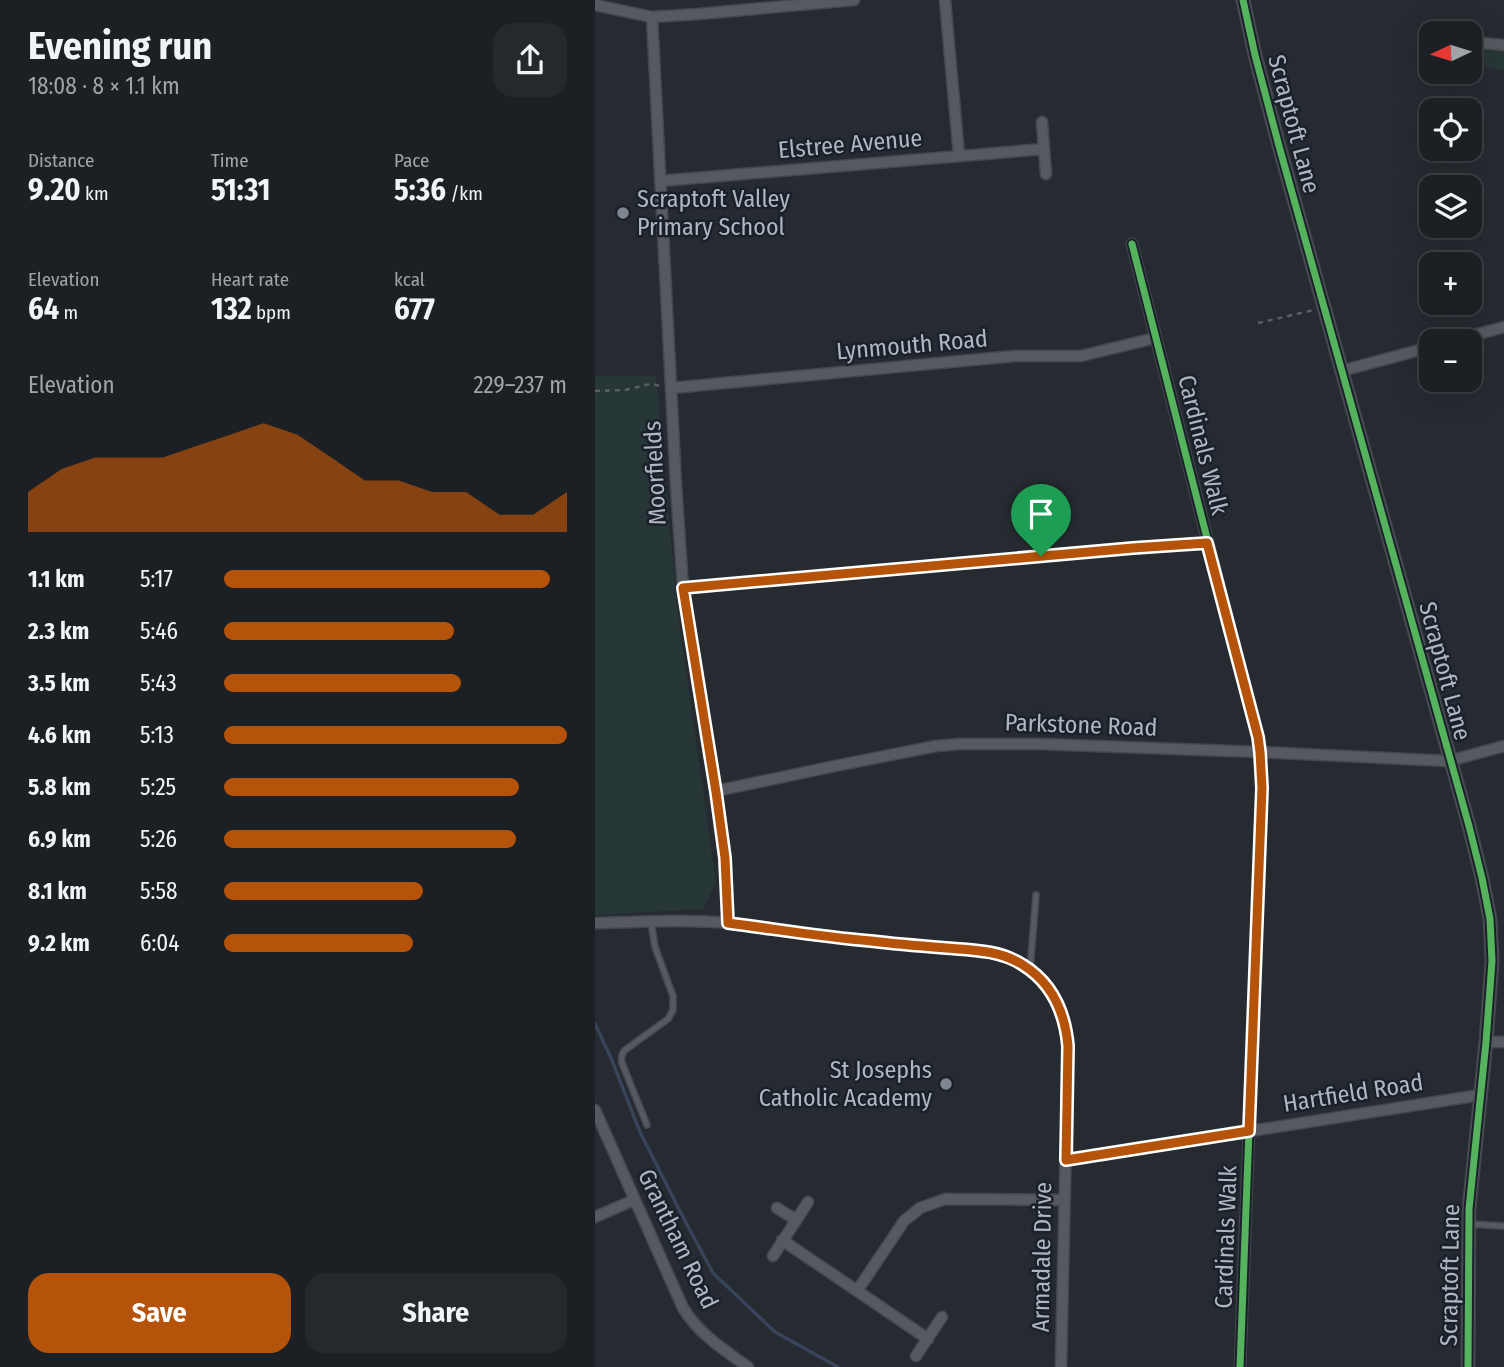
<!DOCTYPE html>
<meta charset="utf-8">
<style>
:root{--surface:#1c2025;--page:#25282d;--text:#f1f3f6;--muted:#a0a3a7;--line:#3a3e42;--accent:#b45309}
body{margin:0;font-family:"Fira Sans Condensed",sans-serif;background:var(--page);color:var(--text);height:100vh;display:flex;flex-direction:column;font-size:26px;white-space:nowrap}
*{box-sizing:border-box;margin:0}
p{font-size:23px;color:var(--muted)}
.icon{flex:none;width:38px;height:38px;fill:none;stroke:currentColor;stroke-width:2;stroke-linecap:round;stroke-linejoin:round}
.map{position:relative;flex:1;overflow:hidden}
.side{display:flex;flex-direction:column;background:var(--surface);width:595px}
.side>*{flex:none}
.needle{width:46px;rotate:266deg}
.controls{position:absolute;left:824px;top:21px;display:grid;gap:14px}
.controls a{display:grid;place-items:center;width:63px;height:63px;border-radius:14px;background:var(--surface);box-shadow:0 7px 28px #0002,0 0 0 2px var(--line);font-size:35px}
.pin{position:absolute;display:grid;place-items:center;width:60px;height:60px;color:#fff;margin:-72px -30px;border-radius:50% 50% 50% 0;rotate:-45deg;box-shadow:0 0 7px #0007}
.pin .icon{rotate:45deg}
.round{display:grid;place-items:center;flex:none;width:74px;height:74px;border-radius:21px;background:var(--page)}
.headline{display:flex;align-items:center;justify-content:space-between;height:119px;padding:0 28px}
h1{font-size:38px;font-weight:700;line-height:52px}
.metrics{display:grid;grid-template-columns:repeat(3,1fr);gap:10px;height:119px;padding:7px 28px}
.metrics div{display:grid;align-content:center}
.metrics b{font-size:30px;font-weight:700}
.metrics small{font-size:19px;font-weight:400}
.metrics p{font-size:19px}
.chart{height:196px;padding:14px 28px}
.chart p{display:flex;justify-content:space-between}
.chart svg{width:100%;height:126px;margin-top:7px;fill:var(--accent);opacity:.7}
.cta{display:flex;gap:14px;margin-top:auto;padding:14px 28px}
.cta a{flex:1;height:80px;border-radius:21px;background:var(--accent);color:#fff;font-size:28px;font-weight:700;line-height:80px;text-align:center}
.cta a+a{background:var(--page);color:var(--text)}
ul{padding:0 28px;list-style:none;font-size:23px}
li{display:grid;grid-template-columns:112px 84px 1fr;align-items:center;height:52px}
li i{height:18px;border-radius:9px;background:var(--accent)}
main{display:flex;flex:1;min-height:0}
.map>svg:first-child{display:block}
</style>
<main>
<section class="side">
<div class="headline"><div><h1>Evening run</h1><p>18:08 · 8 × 1.1 km</p></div><a class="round"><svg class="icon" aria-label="share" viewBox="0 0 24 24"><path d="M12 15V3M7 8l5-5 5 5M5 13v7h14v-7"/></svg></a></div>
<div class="metrics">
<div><p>Distance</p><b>9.20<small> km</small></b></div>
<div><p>Time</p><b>51:31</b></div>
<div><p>Pace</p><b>5:36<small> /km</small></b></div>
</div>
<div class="metrics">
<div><p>Elevation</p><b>64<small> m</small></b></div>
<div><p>Heart rate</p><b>132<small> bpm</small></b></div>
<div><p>kcal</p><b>677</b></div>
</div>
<div class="chart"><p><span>Elevation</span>229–237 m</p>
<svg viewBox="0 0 160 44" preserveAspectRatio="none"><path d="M0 44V30L10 22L20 18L30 18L40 18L50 14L60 10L70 6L80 10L90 18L100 26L110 26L120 30L130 30L140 38L150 38L160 30V44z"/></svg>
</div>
<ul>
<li><b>1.1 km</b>5:17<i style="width:95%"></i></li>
<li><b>2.3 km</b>5:46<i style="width:67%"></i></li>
<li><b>3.5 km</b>5:43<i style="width:69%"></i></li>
<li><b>4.6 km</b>5:13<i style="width:100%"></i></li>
<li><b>5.8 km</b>5:25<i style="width:86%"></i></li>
<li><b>6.9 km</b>5:26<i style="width:85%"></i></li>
<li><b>8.1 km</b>5:58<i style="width:58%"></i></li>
<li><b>9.2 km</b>6:04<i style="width:55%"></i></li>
</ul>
<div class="cta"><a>Save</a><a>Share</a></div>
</section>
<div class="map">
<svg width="909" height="1367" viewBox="0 0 909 1367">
<rect width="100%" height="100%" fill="#262b31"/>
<path fill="#273637" d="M875 44 909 45V71L875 64Z
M0 376H61L83 616 121 883 108 909 0 915Z"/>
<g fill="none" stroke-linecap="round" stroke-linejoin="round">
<path stroke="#374459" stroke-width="3.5" d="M0 1024 16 1058 45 1132 89 1219 118 1273 180 1332 243 1367"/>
<defs>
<path id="service" d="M435 970 441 895
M52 1125 27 1063C26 1058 26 1054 30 1050L73 1019 78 1010V996L60 947 56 922
M874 1224 909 1226"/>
<path id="minor" d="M350 0 364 156
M0 5 57 17 104 14 259 0
M57 17 81 485 88 588 121 791 130 858 133 923
M875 42 909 45
M447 122 451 174
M65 181 449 149
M537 244 663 738 665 752 667 788 645 1367
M857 341 909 327
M746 371 836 347
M76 388 420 356H486L560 338
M88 588 538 548 612 543
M121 791 240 766 341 746 364 744H444L665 752 854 761 909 746
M0 923C44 922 89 919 133 923 181 928 229 937 276 941 303 944 330 946 356 948 378 950 399 951 419 960 453 976 470 1010 473 1046L466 1367
M891 1042H909
M0 1110 88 1308C104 1334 129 1350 153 1367
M471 1160 885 1095
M182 1208 201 1220
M0 1217 39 1200
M187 1240 333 1339
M178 1256 213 1202
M262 1291 309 1221 325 1208 350 1199 470 1200
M321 1356 347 1317"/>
<path id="tertiary" d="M648 0 660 55 684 146 874 826 887 878 895 919 897 961 891 1042 874 1209 873 1367"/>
</defs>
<use href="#service" stroke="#44474c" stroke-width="8"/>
<use href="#minor" stroke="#44474c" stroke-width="13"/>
<use href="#tertiary" stroke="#44474c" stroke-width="15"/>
<path stroke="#5a5e63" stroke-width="2.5" stroke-dasharray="5 5" stroke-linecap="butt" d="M663 323 719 310
M0 391 30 390 55 384 66 386"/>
<use href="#service" stroke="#56595f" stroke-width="5"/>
<use href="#minor" stroke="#56595f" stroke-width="10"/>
<use href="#tertiary" stroke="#56595f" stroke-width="12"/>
<defs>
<path id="cycleway" d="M648 0 660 55 684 146 874 826 887 878 895 919 897 961 891 1042 874 1209 873 1367
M537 244 663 738 665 752 667 788 645 1367"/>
</defs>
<use href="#cycleway" stroke="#1b212a" stroke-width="11"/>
<use href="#cycleway" stroke="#56b35d" stroke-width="7"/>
</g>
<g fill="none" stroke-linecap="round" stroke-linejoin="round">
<defs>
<path id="route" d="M612 543 663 737 665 752 667 788 654 1131 471 1160 473 1046C470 1013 457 983 428 965 405 950 377 950 351 948 326 946 301 944 276 941 228 937 180 929 133 923L130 858 121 792 88 588 538 548Z"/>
</defs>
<use href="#route" stroke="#fff" stroke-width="14"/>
<use href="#route" stroke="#b45309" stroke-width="9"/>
</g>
<g fill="#80868f" stroke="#1b212a" stroke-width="2.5">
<circle cx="28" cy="213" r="7"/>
<circle cx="351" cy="1084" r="7"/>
</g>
<g text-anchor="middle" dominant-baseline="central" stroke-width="5" stroke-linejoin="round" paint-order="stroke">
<g font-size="24" fill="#b0b7c2" stroke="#1b212a">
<text transform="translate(699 124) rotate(75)">Scraptoft Lane</text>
<text transform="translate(255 144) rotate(-5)">Elstree Avenue</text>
<text transform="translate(317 345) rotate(-5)">Lynmouth Road</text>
<text transform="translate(608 445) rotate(76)">Cardinals Walk</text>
<text transform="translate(60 473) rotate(-93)">Moorfields</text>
<text transform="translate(850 671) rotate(75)">Scraptoft Lane</text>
<text transform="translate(486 725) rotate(2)">Parkstone Road</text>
<text transform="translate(758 1093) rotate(-9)">Hartfield Road</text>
<text transform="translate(631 1237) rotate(-88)">Cardinals Walk</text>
<text transform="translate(83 1239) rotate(64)">Grantham Road</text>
<text transform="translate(447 1257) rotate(-89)">Armadale Drive</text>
<text transform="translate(855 1275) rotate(-89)">Scraptoft Lane</text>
</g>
<g font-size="24" fill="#b0b7c2" stroke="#1b212a" text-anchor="start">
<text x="42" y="199">Scraptoft Valley<tspan x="42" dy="28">Primary School</tspan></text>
<text x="337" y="1070" text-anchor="end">St Josephs<tspan x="337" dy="28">Catholic Academy</tspan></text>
</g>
</g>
</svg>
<div class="controls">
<a><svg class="needle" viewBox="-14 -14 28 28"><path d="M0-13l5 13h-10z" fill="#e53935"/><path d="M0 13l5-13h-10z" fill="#a0a3a7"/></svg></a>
<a><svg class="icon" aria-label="locate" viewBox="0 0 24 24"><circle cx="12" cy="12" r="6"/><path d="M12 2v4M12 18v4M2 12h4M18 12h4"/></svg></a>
<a><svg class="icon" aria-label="layers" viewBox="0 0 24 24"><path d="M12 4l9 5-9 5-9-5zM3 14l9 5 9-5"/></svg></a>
<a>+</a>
<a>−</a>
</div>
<div class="pin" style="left:446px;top:556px;background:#1e9e55"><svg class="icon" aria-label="arrive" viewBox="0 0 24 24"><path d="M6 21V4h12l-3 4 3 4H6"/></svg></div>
</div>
</main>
